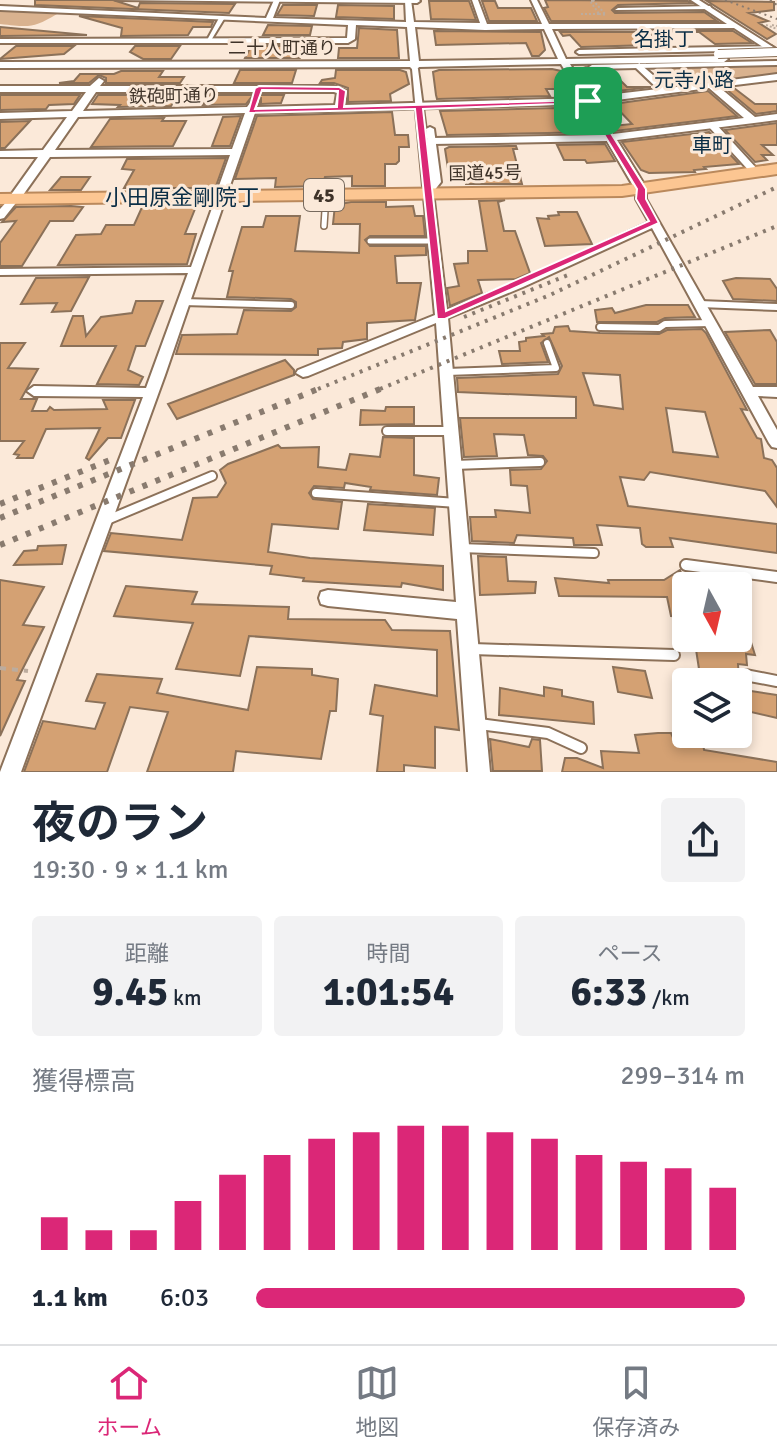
<!DOCTYPE html>
<html lang="ja">
<meta charset="utf-8">
<style>
:root{--surface:#fff;--page:#f2f2f3;--text:#1f2937;--muted:#747a83;--line:#e0e1e3;--accent:#db2777}
body{margin:0;font-family:Signika,"Noto Sans JP",sans-serif;background:var(--page);color:var(--text);height:100vh;display:flex;flex-direction:column;font-size:30px;white-space:nowrap}
*{box-sizing:border-box;margin:0}
p{font-size:26px;color:var(--muted)}
.icon{flex:none;width:44px;height:44px;fill:none;stroke:currentColor;stroke-width:2;stroke-linecap:round;stroke-linejoin:round}
.map{position:relative;height:772px;overflow:hidden}
.side{display:flex;flex-direction:column;background:var(--surface);flex:1}
.side>*{flex:none}
.needle{width:52px;rotate:172deg}
.tools{position:absolute;left:672px;top:572px;display:grid;gap:16px}
.tools a{display:grid;place-items:center;width:80px;height:80px;border-radius:8px;background:var(--surface);box-shadow:0 4px 12px #0003;font-size:40px}
.pin{position:absolute;display:grid;place-items:center;width:68px;height:68px;color:#fff;margin:-34px;border-radius:16px;box-shadow:0 4px 12px #0006}
.round{display:grid;place-items:center;flex:none;width:84px;height:84px;border-radius:8px;background:var(--page)}
.head{display:flex;align-items:center;justify-content:space-between;height:136px;padding:0 32px}
h1{font-size:44px;font-weight:700;line-height:60px}
.stats{display:grid;grid-template-columns:repeat(3,1fr);gap:12px;height:136px;padding:8px 32px}
.stats div{display:grid;align-content:center;border-radius:8px;background:var(--page);text-align:center}
.stats b{font-size:40px;font-weight:700}
.stats small{font-size:22px;font-weight:400}
.stats p{font-size:22px}
.chart{height:224px;padding:16px 32px}
.chart p{display:flex;justify-content:space-between}
.chart svg{width:100%;height:144px;margin-top:8px;stroke:var(--accent);stroke-width:6}
ul{padding:0 32px;list-style:none;font-size:26px}
li{display:grid;grid-template-columns:128px 96px 1fr;align-items:center;height:60px}
li i{height:20px;border-radius:10px;background:var(--accent)}
.menu{display:flex;justify-content:space-around;align-items:center;height:112px;border-top:2px solid var(--line);background:var(--surface);font-size:22px;color:var(--muted)}
.menu a{display:grid;justify-items:center;gap:4px}
.menu .current{color:var(--accent)}
.map>svg:first-child{display:block}
</style>
<div class="map">
<svg width="777" height="772" viewBox="0 0 777 772">
<rect width="100%" height="100%" fill="#fbe9d9"/>
<path fill="#d9b28f" d="M0 11 57 14C32 29 29 27 0 24Z
M777 64V73L687 85 667 66Z"/>
<path fill="#d4a173" stroke="#8b7159" stroke-width="2" fill-rule="evenodd" d="M35 0H113L138 8 140 3 235 4 229 13 35 5Z
M545 0 688 1 691 3 618 5 612 10 615 13 704 12 717 21H551L544 8 548 7Z
M429 1H469L476 20 431 19Z
M482 1H495L498 8H531L537 21H489Z
M707 1 774 2V10L749 13 768 21 759 23 776 34 767 39Z
M283 5H317L314 16 277 15Z
M338 5 394 6V19L336 17Z
M79 16 213 22 211 27H193L188 35 121 36 122 28Z
M268 25 312 26 310 35H263Z
M0 27 87 35 0 36Z
M359 28 397 30 399 58H338L339 48H357Z
M434 31 541 32 545 50 539 56H532L526 43 436 45Z
M651 31H733L752 43 715 44 699 32Z
M560 32H635L650 45 581 47 570 35 563 36Z
M16 46H74L64 54 0 59Z
M135 46H180L171 59H143L130 52Z
M251 46H308L300 58H245Z
M586 67 592 72H612L627 87H651L592 94 577 70Z
M552 69 561 71 572 89H546L550 96 437 99 436 95 433 72 439 70Z
M240 70H296L292 83H234Z
M336 70H400L406 72 409 84 390 94 391 101 348 102V88L334 83H320L322 80 335 78Z
M121 71H163L159 77H184L180 83H106V78L99 75 89 83H59L74 81 80 74H114Z
M734 88 755 104H777V111L756 114 726 89Z
M708 91 737 116 615 131 612 126 632 124 613 104Z
M0 95H80L74 104 49 105 46 109 0 110Z
M98 95H178L171 106 118 107 120 105 92 104Z
M209 95H284L281 103 261 104V98L253 95 246 104 203 105Z
M556 108 566 126 590 125 598 132 447 135 440 111Z
M392 112 395 135H408L409 147H399V161L396 164H385V186H352V176L325 177 322 186 275 187 276 178 235 179 257 116Z
M241 116 230 146H212L223 117Z
M164 118 162 121H186L173 146 91 147 110 119Z
M30 121 5 148H0V122Z
M777 123V145H762L773 155H762L767 160 755 162 725 130Z
M709 132 739 164 704 167 706 169 694 170 695 172 649 173 641 170 622 142Z
M605 144 615 161 587 163 585 160H564L557 145Z
M516 146 517 149H513L522 184H466L465 175H449L445 149 449 147Z
M226 158 216 186 211 188H124L134 170 122 169 127 159Z
M61 177H90L81 190H50Z
M505 200 498 202 504 231H515L530 273 516 279 478 280 482 293 450 306 447 288 459 286 454 264 468 263V251H487L479 201Z
M351 202H386V207L413 206 415 216H423L425 236H370L365 240 370 246H426V255L395 256 397 283H421L415 320 367 323V339L343 342 342 348 318 349V355L176 354 182 335 237 334 244 310 291 311 296 307V302L291 299 227 297 233 271H229L242 227H263L266 216H300L295 251 359 253 360 224H333L335 205Z
M197 204 185 234H196L187 264 58 265 76 235 101 234 106 225H134L143 205Z
M71 206 83 207 73 221H50L22 266H0V243L16 221 2 222 16 207Z
M558 212H577L592 244 545 246 537 218 549 219 548 216 559 215Z
M89 277 71 311 52 312 57 303 21 304 36 278Z
M736 278 770 279 777 289V301L733 299 723 281Z
M136 301H163L145 346H136L128 370 143 377 139 385 97 384 116 346H61L73 316H83L86 336 101 317 132 313Z
M646 305H688L695 317 665 318 657 322H597L595 310 612 308 615 313Z
M568 326 570 331 600 333 659 334 667 330 702 329 706 333 747 410 741 409 757 438 761 439 764 458 772 460 777 468V507L765 491 650 472 644 480 620 477 628 506 777 524V553L670 538 673 547H646L642 544 640 528 597 525 602 545H574L573 538 517 535 514 543 472 541 470 517H496L495 510 530 513 527 486 511 485 510 470 541 469 547 461 543 456 528 455 524 435 494 434 497 456 464 457 460 418H576V397L458 392 457 378 558 374 562 366 549 337 541 343 548 362 502 364 499 351H520L519 342 526 341V338L544 336 542 334 553 333 555 327ZM583 373 620 375 623 409 594 405ZM666 408 705 412 718 457 673 452Z
M770 330 777 342V384H755L725 332Z
M0 343H25L8 368 38 369 21 399H37L32 411H47L50 407 54 410 107 409 103 400H135L121 438H108L89 460 86 458 100 428 46 429 33 458H17L19 455 14 454 24 441H0Z
M285 360 294 370V375L177 419 168 404Z
M386 407H414V424L360 425 361 410 385 411Z
M383 437 414 438V475L439 478 437 495 370 490 371 487 345 483 344 488 314 486 309 493 313 499 342 502 338 529 272 524 268 552 310 558 443 566V590L402 583 401 587 303 581 304 578 270 574 272 566 104 551 111 533 182 540 193 498 217 497 226 483 220 470 228 464 278 445 281 448 319 447 318 467 346 470 350 454 380 457Z
M368 504 435 508 433 535 364 530Z
M66 545 62 564 14 565 24 551 37 550 38 546Z
M478 556 506 557 508 581 536 582 535 593 480 595Z
M680 570 686 586V617L671 616 667 597 559 596 555 578 609 583 608 580H664Z
M0 580 44 587 23 625 44 627 17 680 25 681 0 736Z
M126 586 197 592 192 604 289 607 288 619 385 620 392 630 450 631 459 730 435 727V768L404 765V772H377L383 716 370 714 375 685 437 696V650L249 636 240 676 176 669 193 623 114 616Z
M741 610 755 655 746 654 747 665 738 664 739 682H701L695 643H702L701 638H738V611Z
M257 667 312 669V675L338 679 336 711H330L321 759 236 751 233 772H147L168 712 130 707 107 772H24L43 721 95 729 105 703 86 701 97 674 162 679 157 693 248 710Z
M613 667 645 671 652 698 618 692Z
M544 687 562 690V696L593 702 594 724 499 715 500 688 544 696Z
M738 689 777 695V718L738 709Z
M658 733H671L674 740 703 743 704 750 777 762V772H562L565 758H577L603 768 601 751 639 753 635 735Z
M490 739 529 747 532 739 540 740 542 771H493Z"/>
<g fill="none" stroke-linecap="round" stroke-linejoin="round">
<defs>
<path id="service-far3" d="M324 226 326 195
M370 241H432"/>
<path id="service-far2" d="M183 302 291 305
M700 304 777 307
M600 327 659 328 665 324 710 323
M447 372 556 368 547 343"/>
<path id="service-far1" d="M387 431H451
M454 465 540 462
M316 493 457 503
M107 520 212 476
M460 548 594 553"/>
<path id="service" d="M686 565 777 577
M472 649 674 655
M745 675 777 681
M479 724 548 733 581 748"/>
<path id="minor" d="M116 0H419L420 1 417 3Z
M710 6 712 9 615 10 618 8Z
M219 18 224 19 210 42H206Z
M639 26 667 48 771 46 774 48 771 50 579 54 576 52 579 50 659 48 637 29Z
M777 61V65L592 69 589 67 592 65Z
M415 67 418 69 428 146 426 129 430 127 434 129 441 182 433 192 447 310 515 283 649 222 636 199V189L641 186 646 189V199L753 387H777V397L758 396 777 430V448L772 447 769 443 652 228 523 287 448 318 490 772H468L457 619 328 606 321 604 319 598 321 592 328 590 456 602 436 323 308 376 303 377 296 373 298 370 435 315 412 69Z
M709 123H715L758 170V174H752L709 127Z
M221 194 226 197 165 375 21 772H0L143 397 34 396 27 391 34 386 146 388 188 273 0 275V269L191 267 216 197Z
M11 197 19 199 4 218 0 219V209Z"/>
<path id="tertiary" d="M274 0H280L273 18 406 22 405 0H411L414 22 480 23 472 0H478L487 24H542L531 0H537L549 24H727L691 0H699L776 49 769 51 734 28 552 29 566 59 724 56 728 59 724 62 570 64 590 97 658 89 636 68 639 63 668 88 777 74V80L719 87 755 117 777 114V120L617 140 647 189 641 193 635 189 607 141 432 144 426 141 432 138 603 135 584 104 255 113 225 200 215 197 230 155 50 157 18 202H10L8 199 38 157H0V151L43 150 67 117 0 119V113L72 111 86 92H0V86H90L99 78 104 81 100 86H334L347 91 345 105 581 98 561 64 419 67 415 72 410 67 0 68V62L410 61 407 27 356 25 355 39 348 43H0V39L347 38 348 25 0 10V6L266 18ZM415 27 485 30 544 29 558 59 419 61ZM709 88 744 118 613 134 594 103ZM96 92H334L337 93 335 105 257 107 259 101 254 98 247 107 83 111ZM245 113 232 149 55 150 78 117Z"/>
<path id="trunk" d="M777 164V174L622 196 0 204V194L622 186Z"/>
</defs>
<use href="#service-far3" stroke="#8c7159" stroke-width="8"/>
<use href="#service-far2" stroke="#8c7159" stroke-width="10"/>
<use href="#service-far1" stroke="#8c7159" stroke-width="12"/>
<use href="#service" stroke="#8c7159" stroke-width="14"/>
<use href="#minor" stroke="#8c7159" stroke-width="4"/>
<use href="#tertiary" stroke="#8c7159" stroke-width="4"/>
<use href="#trunk" stroke="#ba895c" stroke-width="4"/>
<path stroke="#bcac9e" stroke-width="2" stroke-dasharray="2 2" stroke-linecap="butt" d="M593 0 605 14
M593 1H590L599 14
M581 14H599
M599 14 607 15
M766 25 777 29
M772 25 777 26"/>
<path stroke="#bcac9e" stroke-width="4" stroke-dasharray="6 6" stroke-linecap="butt" d="M0 668 28 671"/>
<use href="#service-far3" stroke="#fff" stroke-width="5"/>
<use href="#service-far2" stroke="#fff" stroke-width="6"/>
<use href="#service-far1" stroke="#fff" stroke-width="8"/>
<use href="#service" stroke="#fff" stroke-width="10"/>
<use href="#minor" fill="#fff" fill-rule="evenodd"/>
<use href="#tertiary" fill="#fff" fill-rule="evenodd"/>
<use href="#trunk" fill="#fcc692" fill-rule="evenodd"/>
<path stroke="#897b6f" stroke-width="2" stroke-dasharray="2 4" stroke-linecap="butt" d="M725 0 777 19
M770 0 777 5"/>
<path stroke="#897b6f" stroke-width="4" stroke-dasharray="3 6" stroke-linecap="butt" d="M464 317 568 275
M318 389 550 295 777 187
M380 389 777 226"/>
<path stroke="#897b6f" stroke-width="6" stroke-dasharray="5 9" stroke-linecap="butt" d="M0 504 115 458
M0 518 323 387
M0 545 385 387"/>
<defs>
<path id="tertiary-bridge" d="M718 54 777 52"/>
</defs>
<use href="#tertiary-bridge" stroke="#8c7159" stroke-width="10" stroke-linecap="butt"/>
<use href="#tertiary-bridge" stroke="#fff" stroke-width="8"/>
</g>
<path fill="#db2777" stroke="#fff" stroke-width="2" fill-rule="evenodd" d="M259 86 339 87 346 91 344 107 590 100 646 189V199L659 223 445 319H437L415 109 248 113 255 88ZM262 90 338 91 337 107 255 109ZM585 103 637 189 636 199 649 221 446 311 423 109Z"/>
<g text-anchor="middle" dominant-baseline="central" stroke-width="6" stroke-linejoin="round" paint-order="stroke">
<g font-size="18" fill="#3f3329" stroke="#fbe9d9">
<text x="282" y="48">二十人町通り</text>
<text transform="translate(174 96) rotate(-1)">鉄砲町通り</text>
<text transform="translate(485 173) rotate(-1)">国道45号</text>
</g>
<g font-size="20" fill="#0a2d45" stroke="#fbe9d9">
<text x="664" y="39">名掛丁</text>
<text x="694" y="80">元寺小路</text>
<text x="712" y="145">車町</text>
</g>
<rect fill="#fbe9d9" stroke="#776a5e" stroke-width="2" x="304" y="179" width="40" height="32" rx="6"/>
<g font-size="20" font-weight="bold" fill="#3f3329">
<text x="324" y="195">45</text>
</g>
<g font-size="22" fill="#0a2d45" stroke="#fbe9d9">
<text x="182" y="197">小田原金剛院丁</text>
</g>
</g>
</svg>
<div class="tools">
<a><svg class="needle" viewBox="-14 -14 28 28"><path d="M0-13l5 13h-10z" fill="#e53935"/><path d="M0 13l5-13h-10z" fill="#747a83"/></svg></a>
<a><svg class="icon" aria-label="layers" viewBox="0 0 24 24"><path d="M12 4l9 5-9 5-9-5zM3 14l9 5 9-5"/></svg></a>
</div>
<div class="pin" style="left:588px;top:101px;background:#1e9e55"><svg class="icon" aria-label="arrive" viewBox="0 0 24 24"><path d="M6 21V4h12l-3 4 3 4H6"/></svg></div>
</div>
<section class="side">
<div class="head"><div><h1>夜のラン</h1><p>19:30 · 9 × 1.1 km</p></div><a class="round"><svg class="icon" aria-label="share" viewBox="0 0 24 24"><path d="M12 15V3M7 8l5-5 5 5M5 13v7h14v-7"/></svg></a></div>
<div class="stats">
<div><p>距離</p><b>9.45<small> km</small></b></div>
<div><p>時間</p><b>1:01:54</b></div>
<div><p>ペース</p><b>6:33<small> /km</small></b></div>
</div>
<div class="chart"><p><span>獲得標高</span>299–314 m</p>
<svg viewBox="0 0 160 44" preserveAspectRatio="none"><path d="M5 44V34M15 44V38M25 44V38M35 44V29M45 44V21M55 44V15M65 44V10M75 44V8M85 44V6M95 44V6M105 44V8M115 44V10M125 44V15M135 44V17M145 44V19M155 44V25"/></svg>
</div>
<ul>
<li><b>1.1 km</b>6:03<i style="width:100%"></i></li>
</ul>
</section>
<nav class="menu">
<a class="current"><svg class="icon" aria-label="home" viewBox="0 0 24 24"><path d="M3 11l9-7 9 7M6 9v11h12V9"/></svg>ホーム</a>
<a><svg class="icon" aria-label="map" viewBox="0 0 24 24"><path d="M3 6l6-2 6 2 6-2v14l-6 2-6-2-6 2zM9 4v14M15 6v14"/></svg>地図</a>
<a><svg class="icon" aria-label="saved" viewBox="0 0 24 24"><path d="M7 4h10v16l-5-4-5 4z"/></svg>保存済み</a>
</nav>
